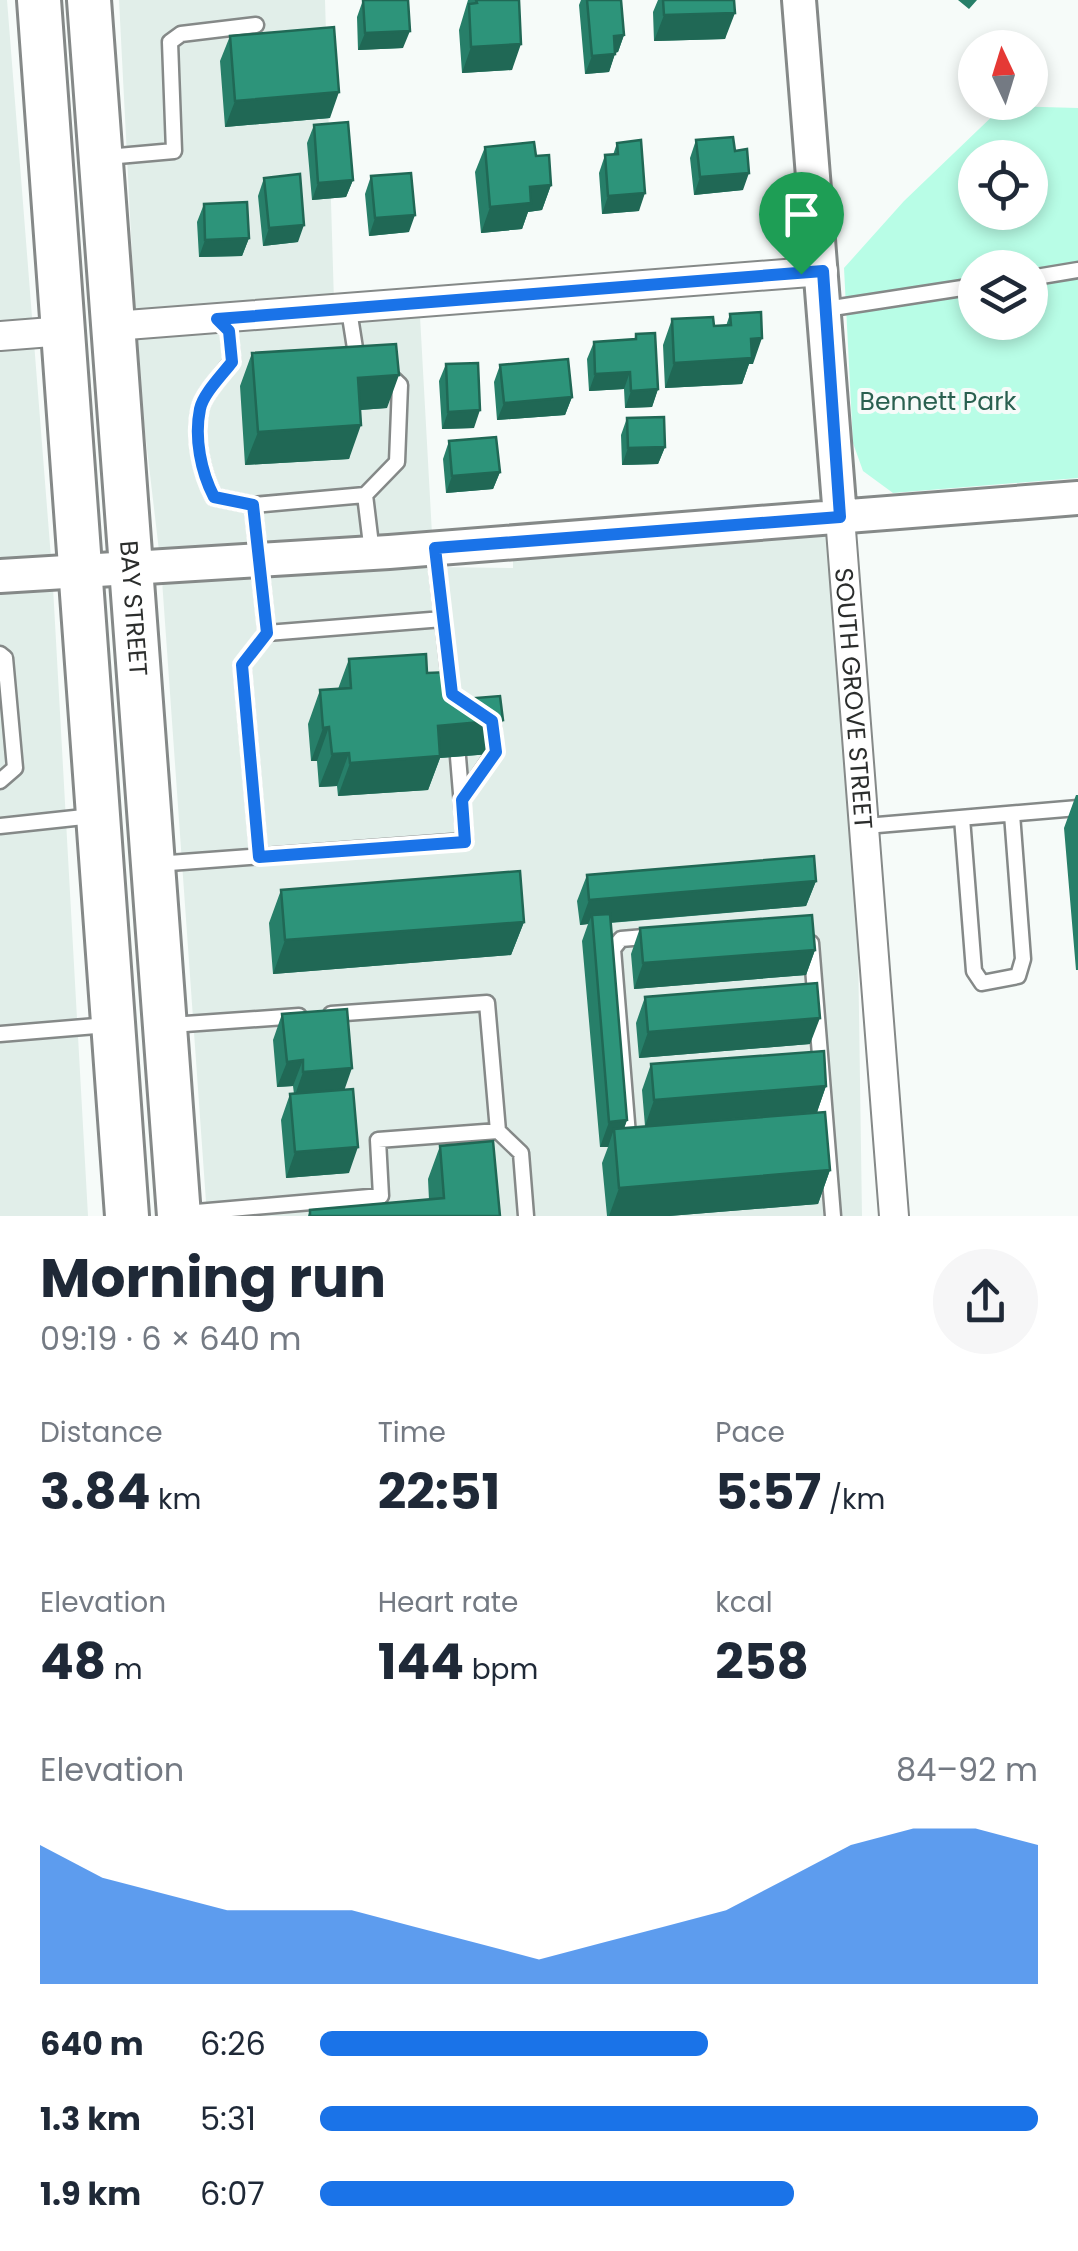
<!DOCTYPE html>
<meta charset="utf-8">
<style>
:root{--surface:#fff;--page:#f6f6f7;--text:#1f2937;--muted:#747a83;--accent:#1a73e8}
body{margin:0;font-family:Poppins,sans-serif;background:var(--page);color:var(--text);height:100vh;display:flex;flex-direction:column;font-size:38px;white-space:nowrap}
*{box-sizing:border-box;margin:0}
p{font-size:32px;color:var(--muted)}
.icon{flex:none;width:55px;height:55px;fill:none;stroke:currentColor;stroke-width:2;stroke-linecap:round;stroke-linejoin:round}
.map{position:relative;height:1216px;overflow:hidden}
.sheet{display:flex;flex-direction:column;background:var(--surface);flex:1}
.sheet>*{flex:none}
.needle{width:65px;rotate:356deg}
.controls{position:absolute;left:958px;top:30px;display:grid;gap:20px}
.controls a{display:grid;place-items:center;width:90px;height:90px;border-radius:50%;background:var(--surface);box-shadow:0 5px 15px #0003;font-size:50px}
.pin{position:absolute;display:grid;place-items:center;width:85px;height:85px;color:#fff;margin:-102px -42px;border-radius:50% 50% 50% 0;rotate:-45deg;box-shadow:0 0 10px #0007}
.pin .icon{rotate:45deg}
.round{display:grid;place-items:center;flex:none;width:105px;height:105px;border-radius:52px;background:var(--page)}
.head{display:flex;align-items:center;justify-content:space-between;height:170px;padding:0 40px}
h1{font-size:55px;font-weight:700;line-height:75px}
.figures{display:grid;grid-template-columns:repeat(3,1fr);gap:15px;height:170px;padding:10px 40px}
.figures div{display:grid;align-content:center}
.figures b{font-size:50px;font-weight:700}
.figures small{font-size:28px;font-weight:400}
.figures p{font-size:28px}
.chart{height:280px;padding:20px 40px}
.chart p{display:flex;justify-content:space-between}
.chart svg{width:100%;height:180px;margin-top:10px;fill:var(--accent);opacity:.7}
ul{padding:0 40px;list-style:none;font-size:32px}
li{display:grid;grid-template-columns:160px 120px 1fr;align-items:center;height:75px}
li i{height:25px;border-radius:12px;background:var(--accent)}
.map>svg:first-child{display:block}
</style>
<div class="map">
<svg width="1078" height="1216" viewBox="0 0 1078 1216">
<rect width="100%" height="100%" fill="#f6fbf9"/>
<path fill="#e1eee9" d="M0 0H7L51 558 0 562Z
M119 0H325L334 302 419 298 432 534 159 551 138 372Z
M830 532 857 878 862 1216H207L162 580 434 563 435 567 513 568V557Z
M53 587 88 1216H0V591Z"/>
<path fill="#b8fde6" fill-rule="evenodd" d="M1003 106 1078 108V478L893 493 863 471 853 443 844 268 904 201ZM975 158H1030V212H975ZM975 268H1030V322H975Z"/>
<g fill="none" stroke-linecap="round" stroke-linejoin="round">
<defs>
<path id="service" d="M107 157 174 151 170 42 181 34 256 25
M1030 278 1078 270
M826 309 975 286
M349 310 357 361
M217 319 229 331 232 361C222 375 203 394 200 409 194 438 201 471 214 497L253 505 267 633 242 665 259 857
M365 495 372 553
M253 505 365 495 397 462 400 385 382 368
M435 549 454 716
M267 633 443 619
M0 654 5 658 15 768 0 781
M462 800 495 752 493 727
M962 818 974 971 982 983 1018 976 1023 959 1012 814
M0 826 93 816
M866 826 1078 808
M156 864 465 841 458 757
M811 943 833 1216
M171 1025 299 1016
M0 1034 108 1025
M498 1131 521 1153 526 1216
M636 1141 628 1135 613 949 621 939 656 936
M185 1213 381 1196 378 1140 498 1131 487 1003 331 1014"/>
<g id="minor">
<path d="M114 326 823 271"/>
<path d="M0 336 64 331"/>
<path id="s1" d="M840 517 894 1216"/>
</g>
<path id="tertiary" d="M799 0 840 517
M0 576 389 552 1078 498"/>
<g id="primary">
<path d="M39 0 127 1216"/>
<path id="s2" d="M89 0 179 1216"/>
</g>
</defs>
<use href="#service" stroke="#858988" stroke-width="19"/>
<use href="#minor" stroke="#858988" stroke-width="32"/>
<use href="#tertiary" stroke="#858988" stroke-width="38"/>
<use href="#primary" stroke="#858988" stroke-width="48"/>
<use href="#service" stroke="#fff" stroke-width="14"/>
<use href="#minor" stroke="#fff" stroke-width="28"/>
<use href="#tertiary" stroke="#fff" stroke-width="32"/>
<use href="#primary" stroke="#fff" stroke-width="42"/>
</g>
<path fill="#277f69" d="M363 0 403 48 358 50 357 17Z
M468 0H519L512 70 462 73 459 30Z
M581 0H621L624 35 618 52 615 53 609 72 585 74 579 5Z
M658 0H734L725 39 654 41 653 12Z
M958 0H977L969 9Z
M230 36 330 118 225 127 220 61Z
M314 125 353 180 346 197 312 200 307 143Z
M696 140 735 151 743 190 694 195 690 158Z
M617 143 639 211 602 214 599 173 605 155H613Z
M485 147 536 156 551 185 542 210 528 212 522 229 481 233 475 172Z
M371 176 409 232 369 236 365 194Z
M264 178 298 242 263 246 258 196Z
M204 204 249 238 242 256 199 257 197 222Z
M730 314 753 364H749L742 384 665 388 663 345 672 319 714 326H726Z
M636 334 658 389 652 407 625 408 624 389 589 391 587 359 594 342 634 340Z
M252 353 387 408 360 410 349 459 245 465 240 386Z
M446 364 474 428 442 429 439 381Z
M500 365 572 397 565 415 497 420 494 382Z
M627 418 665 447 658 464 622 465 621 435Z
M449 441 500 472 493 489 446 493 443 459Z
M349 659 427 673 452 700 490 754 440 758 428 790 338 796 337 786 319 787 317 761H311L308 724 320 690 338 689Z
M1076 795H1078V970H1076L1064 828Z
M587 875 816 881 806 906 610 923 627 1120 624 1128 830 1170 818 1204 669 1216H607L602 1163 608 1147H600L582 941 588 924 580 925 577 901Z
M281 890 524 922 511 955 273 974 269 923Z
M640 928 815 950 806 975 634 989 631 954Z
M645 997 810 1044 639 1058 636 1023Z
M282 1014 344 1089 349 1173 286 1178 281 1120 290 1094H294L293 1086 277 1087 273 1040Z
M651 1064 826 1086 817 1112 645 1126 642 1090Z
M440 1146 500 1216H308L310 1210 429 1200 428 1179Z"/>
<path fill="#206855" d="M735 13 725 39 654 41 664 15Z
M410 31 403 48 358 50 365 33Z
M624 35 618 52 607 54 614 36Z
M521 44 512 70 462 73 471 47Z
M615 54 609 72 585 74 592 56Z
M339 92 330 118 225 127 235 101Z
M749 173 743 190 694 195 700 177Z
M353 180 346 197 312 200 318 183Z
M551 185 542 210 528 212 522 229 481 233 490 207 530 187Z
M645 193 639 211 602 214 608 196Z
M415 215 409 232 369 236 375 218Z
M304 225 298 242 263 246 269 228Z
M249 238 242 256 199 257 205 240Z
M762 338 753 364H749L742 384 665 388 674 363 751 339Z
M630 372 624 389 589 391 595 374Z
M399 375 387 408 346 411 358 378Z
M658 389 652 407 625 408 631 391Z
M572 397 565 415 497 420 504 403Z
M480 410 474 428 442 429 448 412Z
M361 425 349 459 245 465 258 432Z
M665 447 658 464 622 465 628 448Z
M500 472 493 489 446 493 452 476Z
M503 720 490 754 440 758 428 790 338 796 350 763 438 726Z
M329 727 317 761H311L323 728Z
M349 753 337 786 319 787 332 754Z
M816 881 806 906 593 924 592 915 588 924 580 925 589 900Z
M524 922 511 955 273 974 285 940Z
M815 950 806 975 634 989 643 963Z
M820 1018 810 1044 639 1058 648 1032Z
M303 1060 293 1086 277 1087 287 1062Z
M352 1068 343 1094 294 1098 303 1072Z
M826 1086 817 1112 645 1126 654 1100Z
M627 1120 618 1146 614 1129 608 1147H600L609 1122Z
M358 1147 349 1173 286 1178 295 1152Z
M830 1170 818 1204 669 1216H609L619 1188Z"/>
<path fill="#2d947a" stroke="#206855" stroke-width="2.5" d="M363 0H408L410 31 365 33Z
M476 0H519L521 44 471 47 469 4 477 3Z
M587 0H621L624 35 614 36 615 54 592 56Z
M663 0H734L735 13 664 15Z
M334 27 339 92 235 101 230 36Z
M348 122 353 180 318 183 314 125Z
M733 137 735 151 747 149 749 173 700 177 696 140Z
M641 140 645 193 608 196 605 155 618 154 617 143Z
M534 142 536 156 549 155 551 185 530 187 531 203 490 207 485 147Z
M411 173 415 215 375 218 371 176Z
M300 174 304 225 269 228 264 178Z
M247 202 249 238 205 240 204 204Z
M761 312 762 338 751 339 752 358 674 363 672 319 713 317 714 326 731 325 730 314Z
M655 333 658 389 631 391 630 372 595 374 594 342 636 339V334Z
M396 344 399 375 358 378 361 425 258 432 252 353Z
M568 359 572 397 504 403 500 365Z
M478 363 480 410 448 412 446 364Z
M664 417 665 447 628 448 627 418Z
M496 437 500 472 452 476 449 441Z
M426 654 427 673 450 672 452 700 500 696 503 720 438 726 440 756 350 763 349 753 332 754 329 727 323 728 320 690 351 688 349 659Z
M814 856 816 881 589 900 587 875Z
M520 871 524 922 285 940 281 890Z
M610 914 627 1120 609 1122 592 915Z
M812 915 815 950 643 963 640 928Z
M817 983 820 1018 648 1032 645 997Z
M347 1009 352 1068 303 1072V1060L287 1062 282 1014Z
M824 1051 826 1086 654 1100 651 1064Z
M353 1089 358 1147 295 1152 290 1094Z
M825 1112 830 1170 619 1188 614 1129Z
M493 1141 500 1216H310V1210L444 1198 440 1146Z"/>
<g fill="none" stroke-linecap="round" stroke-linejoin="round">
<defs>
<path id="route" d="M823 271 840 517 435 548 452 694 492 721 496 752 462 800 465 842 259 857 242 665 267 633 253 505 214 497C201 472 194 438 200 409 203 394 222 375 232 362L229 331 217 319Z"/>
</defs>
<use href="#route" stroke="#fff" stroke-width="20"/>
<use href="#route" stroke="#1a73e8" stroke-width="12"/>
</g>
<g text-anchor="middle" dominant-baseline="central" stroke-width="8" stroke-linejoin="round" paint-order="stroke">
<g font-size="25" fill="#2a6050" stroke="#f6fbf9">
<text x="938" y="401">Bennett Park</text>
</g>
<g font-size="25" fill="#2b2d2c" stroke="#f6fbf9">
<text stroke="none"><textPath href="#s2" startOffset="610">BAY STREET</textPath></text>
<text stroke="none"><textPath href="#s1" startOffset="182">SOUTH GROVE STREET</textPath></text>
</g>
</g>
</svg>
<div class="controls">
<a><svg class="needle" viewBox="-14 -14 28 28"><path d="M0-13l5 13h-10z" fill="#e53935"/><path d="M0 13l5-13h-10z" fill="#747a83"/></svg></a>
<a><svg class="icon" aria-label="locate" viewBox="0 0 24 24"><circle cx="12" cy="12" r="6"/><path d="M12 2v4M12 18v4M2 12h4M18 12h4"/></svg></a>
<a><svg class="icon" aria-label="layers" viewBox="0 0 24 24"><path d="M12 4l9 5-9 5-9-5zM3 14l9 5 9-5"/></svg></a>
</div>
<div class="pin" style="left:801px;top:274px;background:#1e9e55"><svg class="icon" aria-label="arrive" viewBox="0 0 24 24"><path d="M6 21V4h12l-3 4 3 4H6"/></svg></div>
</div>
<section class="sheet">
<div class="head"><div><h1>Morning run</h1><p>09:19 · 6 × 640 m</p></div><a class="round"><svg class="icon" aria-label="share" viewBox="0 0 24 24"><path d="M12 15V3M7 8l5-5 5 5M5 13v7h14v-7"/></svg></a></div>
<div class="figures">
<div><p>Distance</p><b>3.84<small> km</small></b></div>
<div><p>Time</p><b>22:51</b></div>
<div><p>Pace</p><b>5:57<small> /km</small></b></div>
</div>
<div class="figures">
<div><p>Elevation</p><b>48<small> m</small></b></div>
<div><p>Heart rate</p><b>144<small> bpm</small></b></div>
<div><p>kcal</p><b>258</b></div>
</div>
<div class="chart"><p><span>Elevation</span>84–92 m</p>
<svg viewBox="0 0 160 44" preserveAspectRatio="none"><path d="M0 44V10L10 18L20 22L30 26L40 26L50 26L60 30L70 34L80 38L90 34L100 30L110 26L120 18L130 10L140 6L150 6L160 10V44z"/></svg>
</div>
<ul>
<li><b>640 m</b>6:26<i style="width:54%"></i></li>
<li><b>1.3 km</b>5:31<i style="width:100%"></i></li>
<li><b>1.9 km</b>6:07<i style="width:66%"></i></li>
</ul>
</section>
